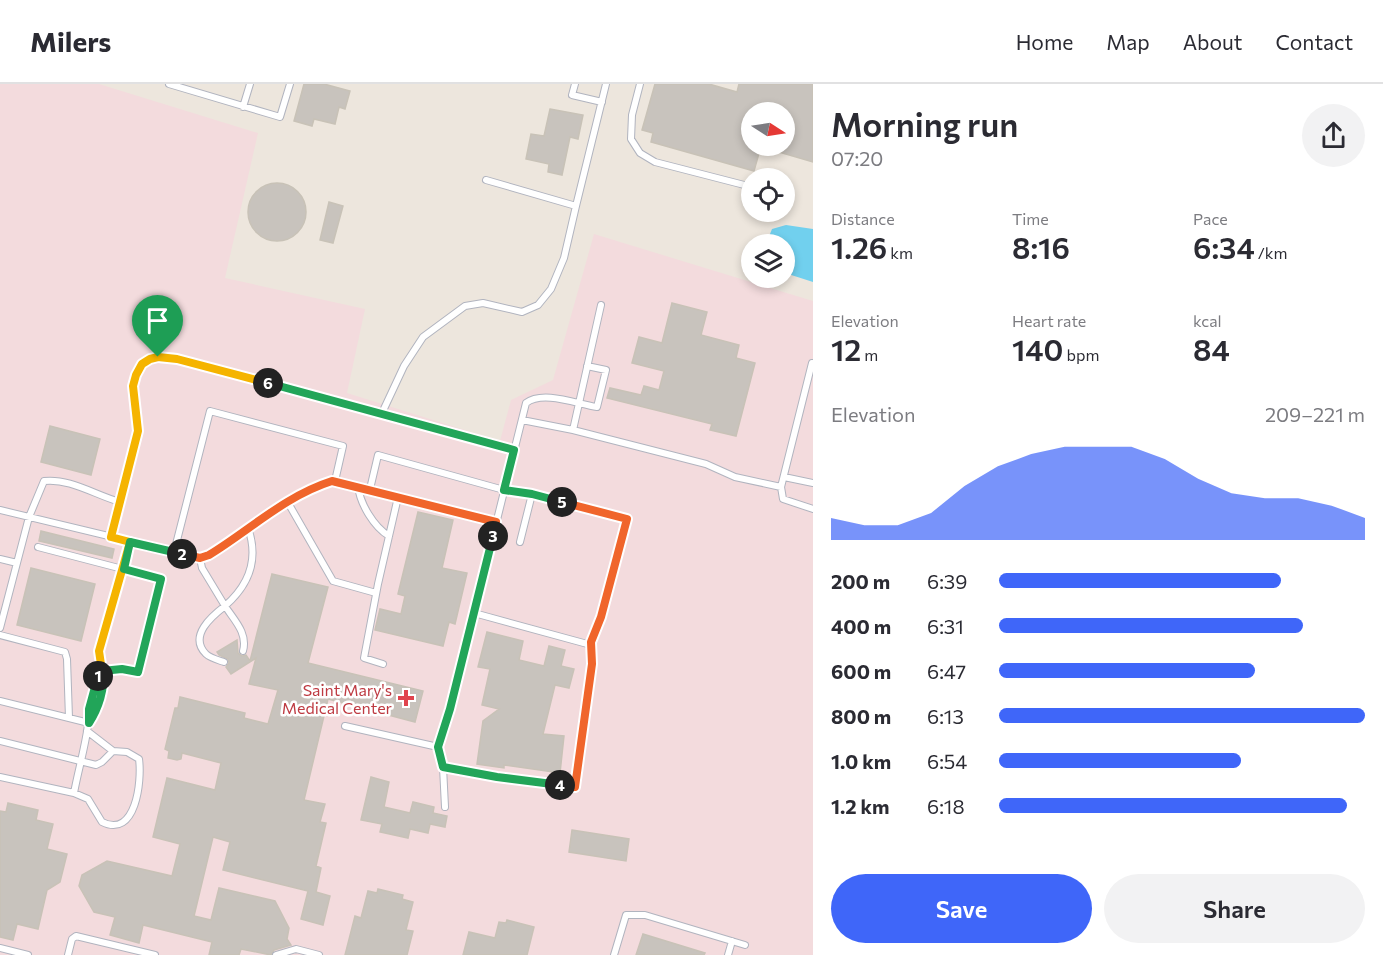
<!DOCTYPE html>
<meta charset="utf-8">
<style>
:root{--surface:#fff;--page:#f2f2f3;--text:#2b2b33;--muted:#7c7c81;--line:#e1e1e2;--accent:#3f66f9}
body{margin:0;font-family:Commissioner,sans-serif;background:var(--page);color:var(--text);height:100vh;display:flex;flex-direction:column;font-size:22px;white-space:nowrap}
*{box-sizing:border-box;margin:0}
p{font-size:20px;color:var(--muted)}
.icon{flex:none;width:33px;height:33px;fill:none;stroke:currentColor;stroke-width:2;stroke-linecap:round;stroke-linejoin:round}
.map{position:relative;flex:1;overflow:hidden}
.sheet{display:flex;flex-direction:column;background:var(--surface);width:570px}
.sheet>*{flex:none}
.needle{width:39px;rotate:102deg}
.tools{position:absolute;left:741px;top:18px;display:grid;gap:12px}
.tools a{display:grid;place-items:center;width:54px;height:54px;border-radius:50%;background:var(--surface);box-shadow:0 3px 9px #0003;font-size:30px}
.pin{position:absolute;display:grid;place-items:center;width:51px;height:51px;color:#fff;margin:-62px -26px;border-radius:50% 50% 50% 0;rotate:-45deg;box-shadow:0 0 6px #0007}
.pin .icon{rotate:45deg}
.km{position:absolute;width:30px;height:30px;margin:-15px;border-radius:50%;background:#222;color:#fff;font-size:16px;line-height:30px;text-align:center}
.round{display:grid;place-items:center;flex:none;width:63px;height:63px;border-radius:32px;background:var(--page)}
.summary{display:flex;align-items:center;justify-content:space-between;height:102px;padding:0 18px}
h1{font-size:33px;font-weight:600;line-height:45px}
.figures{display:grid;grid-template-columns:repeat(3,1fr);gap:9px;height:102px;padding:6px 18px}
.figures div{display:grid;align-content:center}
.figures b{font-size:30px;font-weight:600}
.figures small{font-size:16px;font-weight:400}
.figures p{font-size:16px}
.chart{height:168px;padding:12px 18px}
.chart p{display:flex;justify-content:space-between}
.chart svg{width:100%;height:108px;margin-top:6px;fill:var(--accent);opacity:.7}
.action{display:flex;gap:12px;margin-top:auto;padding:12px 18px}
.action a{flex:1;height:69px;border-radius:36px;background:var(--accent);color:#fff;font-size:24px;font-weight:600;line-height:69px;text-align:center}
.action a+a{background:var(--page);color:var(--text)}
ul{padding:0 18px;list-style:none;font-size:20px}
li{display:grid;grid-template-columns:96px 72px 1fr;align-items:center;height:45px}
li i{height:15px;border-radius:8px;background:var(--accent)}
header{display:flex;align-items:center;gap:36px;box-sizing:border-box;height:84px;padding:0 30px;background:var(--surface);border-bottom:2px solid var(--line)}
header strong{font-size:28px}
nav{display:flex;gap:33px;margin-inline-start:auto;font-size:21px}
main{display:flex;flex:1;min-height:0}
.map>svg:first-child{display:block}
</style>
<header>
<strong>Milers</strong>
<nav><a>Home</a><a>Map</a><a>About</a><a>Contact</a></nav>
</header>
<main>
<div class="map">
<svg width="813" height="871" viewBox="0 0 813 871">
<rect width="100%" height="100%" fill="#ede6dd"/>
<path fill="#f3dbdd" d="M0 0H99L258 49 225 194 365 225 347 309 500 357 511 316 553 296 594 150 813 217V871H0Z"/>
<path fill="#71d0ee" d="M786 141 813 145V198L785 189 784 160H766L772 145Z"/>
<path fill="#c8c3bd" stroke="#c8c2b7" stroke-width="1.5" d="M304 0H324L350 7 345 25 339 23 335 40 314 35 312 42 294 37Z
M655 0H709L737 8 739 0H813V78L765 64V62H784V28H752V62H761L754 87 651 58 653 49 642 46Z
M550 25 583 31 578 55 570 53 562 91 548 88 549 80 526 75 531 50 544 52Z
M248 128a29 29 0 1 1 58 0a29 29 0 1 1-58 0Z
M329 118 343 122 333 159 320 156Z
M672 219 707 228 701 251 739 261 736 274 755 279 736 352 710 346 712 340 607 314 610 304 641 311 644 302 659 306 664 287 632 279 639 253 662 259Z
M50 342 100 355 91 391 41 378Z
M418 428 453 436 442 484 467 489 455 540 449 538 443 562 375 546 380 525 401 530 405 512 398 510Z
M41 447 114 465 112 474 39 457Z
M31 484 95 500 81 557 17 541Z
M272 490 328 503 308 579 423 607 415 638 328 615 304 716 325 720 320 738 326 739 316 782 321 784 316 808 330 812 323 841 301 835 308 807 223 786 230 758 213 753 194 832 211 836 219 804 275 817 289 844 287 855 291 861 274 866 271 871 241 865 239 871H209L212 858 143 841 139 859 110 851 115 833 94 828 79 802 82 791 107 777 172 792 180 760 153 753 167 694 215 706 221 679 182 669 181 675 177 676 168 674 169 667 165 665 175 624H178L180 613 245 629 244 634 268 640 278 606 249 600 256 574 231 590 226 583 229 579 228 575 219 571 217 568 237 556 238 569 242 572 246 571 250 577Z
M487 548 523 557 519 576 544 582 549 562 565 566 561 582 574 585 569 604 555 601 543 650 564 652 560 689 504 681V684L477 680 483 637 499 625 482 621 490 585 478 583Z
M371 693 389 698 384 723 410 729 413 718 434 723 433 729 447 732 445 743 430 740 428 749 410 745 408 754 380 748 382 740 361 736Z
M8 719 38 726 36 736 53 740 47 765 67 770 60 798 47 806 38 845 17 840 13 856 0 853V727L6 728Z
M572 746 629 755 626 777 569 768Z
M378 805 403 811 402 815 413 818 406 846 413 847 407 871H345L355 832 361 834 368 807 377 809Z
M507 836 534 843 527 871H463L469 848 495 854 499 838 506 839Z
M643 850 705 869 704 871H636Z"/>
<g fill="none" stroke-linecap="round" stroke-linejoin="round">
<defs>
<path id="lane" d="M169 0 280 33 290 0
M575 0 572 11 602 18
M640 0 632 31 631 55 640 69 655 78 752 103
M243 23 250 0
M486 96 576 122 606 0
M382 329 404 282 423 253 465 222 483 219 522 228 538 221 551 205 564 174 576 122
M522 336 573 346 601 221
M573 346 706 380 735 393 781 403 812 279
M784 393 813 399
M358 402C360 420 374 443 389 452
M781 403 783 415 813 425
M370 405 378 371 504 406 532 410 627 436 601 533 591 558 592 580 575 703 497 693 443 683
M287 417 333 497 376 509
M0 426 200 474 212 469C250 443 287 412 332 397L497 438
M111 453C117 428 124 403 130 377 133 368 138 356 138 346 138 325 124 298 143 280 156 267 181 276 196 280L514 366
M520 458 532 410
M38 463 161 495 138 588 122 585 102 587C90 604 91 622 88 641 85 664 78 687 74 709
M174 468 210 327 343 362 335 397
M200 474 202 484 225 522C249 501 259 475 248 444
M0 475 17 479
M474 529 591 561
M0 544 29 433 44 397C70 394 95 411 120 418
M0 551 65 568 67 575 69 634
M224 578C218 576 210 574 206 570 188 552 212 532 225 522 234 536 248 549 243 567
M383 580 364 574 378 500 398 413
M0 617 89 639
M89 638 96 628 104 597 99 567 130 458
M345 642 438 663 443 683 445 723
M87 647 113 667
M0 657 96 681 102 678 113 667 127 668 139 675C142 697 136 755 102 738L88 715 74 709 0 693
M438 663 450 625 526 319C543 306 577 320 597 323L606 286 587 282
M0 864 28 871
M68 871 72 855 76 852 155 871
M276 871 296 865 319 871
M614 871 626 831H645L745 861
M728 871 732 857"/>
</defs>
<use href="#lane" stroke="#b1b4bf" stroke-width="8"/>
<use href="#lane" stroke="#fff" stroke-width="6"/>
</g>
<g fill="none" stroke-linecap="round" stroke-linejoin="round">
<defs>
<path id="split-1" d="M98 592 102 587 99 567 130 458 111 453 138 347 133 302 136 291 142 280 150 275 158 273"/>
<path id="split-2" d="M98 592 89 625V639C98 625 106 604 102 587L122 585 138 588 161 495 124 485 130 458 182 470"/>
<path id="split-3" d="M182 470 200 474 209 471C250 446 285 412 332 397L496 438 493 452"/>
<path id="split-4" d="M493 452 450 625 438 663 443 683 497 693 560 701"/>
<path id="split-5" d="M560 701 575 703 592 580 591 558 601 533 627 435 562 418"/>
<path id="split-6" d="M268 299 514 366 504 406 532 410 562 418"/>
<path id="split-7" d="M158 273 177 275 268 299"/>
</defs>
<use href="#split-1" stroke="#fff" stroke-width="12"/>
<use href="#split-2" stroke="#fff" stroke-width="12"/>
<use href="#split-3" stroke="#fff" stroke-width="12"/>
<use href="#split-4" stroke="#fff" stroke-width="12"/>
<use href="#split-5" stroke="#fff" stroke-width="12"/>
<use href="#split-6" stroke="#fff" stroke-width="12"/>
<use href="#split-7" stroke="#fff" stroke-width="12"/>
<use href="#split-1" stroke="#f5b400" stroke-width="8"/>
<use href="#split-2" stroke="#22a559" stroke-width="8"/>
<use href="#split-3" stroke="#f0652b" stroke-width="8"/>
<use href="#split-4" stroke="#22a559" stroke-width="8"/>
<use href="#split-5" stroke="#f0652b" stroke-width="8"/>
<use href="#split-6" stroke="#22a559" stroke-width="8"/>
<use href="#split-7" stroke="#f5b400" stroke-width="8"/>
</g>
<path fill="#e0444e" stroke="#fff" stroke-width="2" d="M403 605h6v6h6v6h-6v6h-6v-6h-6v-6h6z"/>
<g text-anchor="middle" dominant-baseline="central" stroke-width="5" stroke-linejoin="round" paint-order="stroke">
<g font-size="16" fill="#be3a42" stroke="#fff" text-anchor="end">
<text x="392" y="605">Saint Mary's<tspan x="392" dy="18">Medical Center</tspan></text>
</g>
</g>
</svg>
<div class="tools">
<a><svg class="needle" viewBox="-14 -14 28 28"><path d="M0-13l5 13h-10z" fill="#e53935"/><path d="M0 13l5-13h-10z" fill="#7c7c81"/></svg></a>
<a><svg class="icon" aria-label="locate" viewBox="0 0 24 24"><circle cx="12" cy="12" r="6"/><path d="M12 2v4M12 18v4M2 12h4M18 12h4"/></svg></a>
<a><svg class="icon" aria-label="layers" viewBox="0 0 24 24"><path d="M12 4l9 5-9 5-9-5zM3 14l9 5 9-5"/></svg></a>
</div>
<div class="pin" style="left:158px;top:273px;background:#1e9e55"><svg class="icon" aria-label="arrive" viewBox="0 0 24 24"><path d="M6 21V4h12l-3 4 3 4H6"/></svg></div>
<b class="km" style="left:98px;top:592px">1</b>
<b class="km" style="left:182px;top:470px">2</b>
<b class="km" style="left:493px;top:452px">3</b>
<b class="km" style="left:560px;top:701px">4</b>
<b class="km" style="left:562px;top:418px">5</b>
<b class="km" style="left:268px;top:299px">6</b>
</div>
<section class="sheet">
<div class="summary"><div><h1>Morning run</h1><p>07:20</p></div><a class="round"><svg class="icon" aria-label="share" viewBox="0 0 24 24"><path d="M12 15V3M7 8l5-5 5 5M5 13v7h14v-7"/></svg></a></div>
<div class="figures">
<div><p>Distance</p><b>1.26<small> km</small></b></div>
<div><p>Time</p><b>8:16</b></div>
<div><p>Pace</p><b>6:34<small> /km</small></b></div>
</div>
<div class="figures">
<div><p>Elevation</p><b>12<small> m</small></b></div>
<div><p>Heart rate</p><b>140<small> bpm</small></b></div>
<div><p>kcal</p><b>84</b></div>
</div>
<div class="chart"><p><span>Elevation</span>209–221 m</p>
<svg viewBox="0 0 160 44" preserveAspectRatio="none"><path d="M0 44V35L10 38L20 38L30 33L40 22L50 14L60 9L70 6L80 6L90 6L100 11L110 19L120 25L130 27L140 27L150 30L160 35V44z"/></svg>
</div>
<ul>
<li><b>200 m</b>6:39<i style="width:77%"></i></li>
<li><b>400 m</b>6:31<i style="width:83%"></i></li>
<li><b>600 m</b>6:47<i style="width:70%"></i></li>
<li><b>800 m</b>6:13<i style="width:100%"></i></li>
<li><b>1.0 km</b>6:54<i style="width:66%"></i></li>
<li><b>1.2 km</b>6:18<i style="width:95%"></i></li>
</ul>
<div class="action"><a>Save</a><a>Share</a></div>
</section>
</main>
